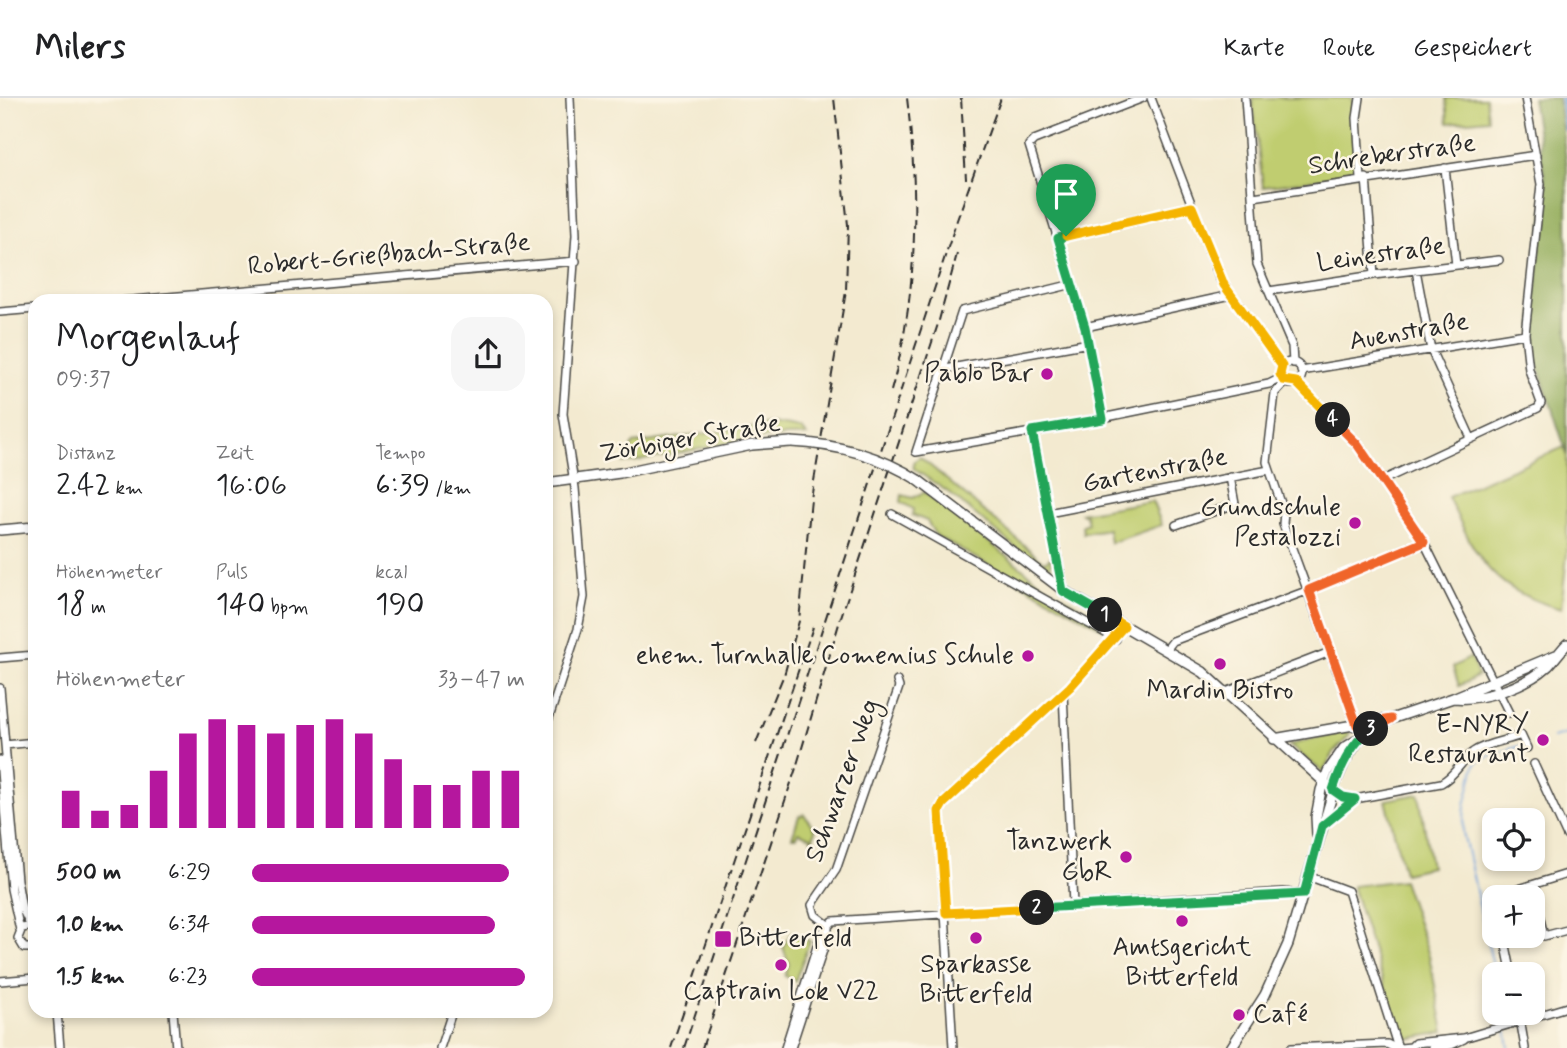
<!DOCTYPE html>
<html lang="de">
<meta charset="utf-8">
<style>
:root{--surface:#fff;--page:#f6f6f6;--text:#202124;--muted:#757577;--line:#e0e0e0;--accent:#b5179e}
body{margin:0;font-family:Mynerve,sans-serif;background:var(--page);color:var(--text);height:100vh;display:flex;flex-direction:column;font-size:26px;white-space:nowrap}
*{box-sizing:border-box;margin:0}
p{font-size:23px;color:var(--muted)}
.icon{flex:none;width:38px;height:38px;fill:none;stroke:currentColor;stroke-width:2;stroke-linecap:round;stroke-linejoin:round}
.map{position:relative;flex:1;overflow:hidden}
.side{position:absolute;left:28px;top:196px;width:525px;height:724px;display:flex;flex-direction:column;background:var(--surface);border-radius:21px;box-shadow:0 4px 10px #0003}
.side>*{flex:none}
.controls{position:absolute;left:1482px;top:710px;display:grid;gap:14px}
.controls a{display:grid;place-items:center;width:63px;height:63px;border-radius:14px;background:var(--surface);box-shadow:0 4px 10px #0003;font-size:35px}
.pin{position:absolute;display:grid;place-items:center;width:60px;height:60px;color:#fff;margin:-72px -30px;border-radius:50% 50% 50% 0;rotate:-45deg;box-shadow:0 0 7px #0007}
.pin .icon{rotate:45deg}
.km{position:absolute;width:35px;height:35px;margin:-18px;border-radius:50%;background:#222;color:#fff;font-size:19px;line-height:35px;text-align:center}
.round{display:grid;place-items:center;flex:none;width:74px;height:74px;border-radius:21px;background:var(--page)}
.overview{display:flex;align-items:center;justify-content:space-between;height:119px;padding:0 28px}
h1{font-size:38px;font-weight:600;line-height:52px}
.figures{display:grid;grid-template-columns:repeat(3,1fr);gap:10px;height:119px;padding:7px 28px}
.figures div{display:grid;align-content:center}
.figures b{font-size:30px;font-weight:600}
.figures small{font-size:19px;font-weight:400}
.figures p{font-size:19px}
.chart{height:196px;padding:14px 28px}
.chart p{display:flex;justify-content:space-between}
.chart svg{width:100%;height:126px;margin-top:7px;stroke:var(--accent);stroke-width:6}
ul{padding:0 28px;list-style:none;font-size:23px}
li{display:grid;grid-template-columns:112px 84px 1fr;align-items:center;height:52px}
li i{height:18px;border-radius:9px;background:var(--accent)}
header{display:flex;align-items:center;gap:42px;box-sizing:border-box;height:98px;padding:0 35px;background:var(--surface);border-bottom:2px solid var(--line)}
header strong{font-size:33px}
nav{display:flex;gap:38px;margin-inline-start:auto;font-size:24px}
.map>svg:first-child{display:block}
</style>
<header>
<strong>Milers</strong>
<nav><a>Karte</a><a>Route</a><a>Gespeichert</a></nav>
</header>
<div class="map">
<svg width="1567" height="950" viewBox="0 0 1567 950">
<rect width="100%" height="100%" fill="#fcf5e5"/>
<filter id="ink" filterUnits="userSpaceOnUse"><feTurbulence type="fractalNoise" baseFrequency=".0143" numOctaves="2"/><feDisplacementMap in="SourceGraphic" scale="14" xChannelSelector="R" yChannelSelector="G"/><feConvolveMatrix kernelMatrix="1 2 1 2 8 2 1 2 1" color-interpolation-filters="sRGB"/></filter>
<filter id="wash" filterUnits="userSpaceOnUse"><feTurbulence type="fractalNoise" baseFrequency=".00686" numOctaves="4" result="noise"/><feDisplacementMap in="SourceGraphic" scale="28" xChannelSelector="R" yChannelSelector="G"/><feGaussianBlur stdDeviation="1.57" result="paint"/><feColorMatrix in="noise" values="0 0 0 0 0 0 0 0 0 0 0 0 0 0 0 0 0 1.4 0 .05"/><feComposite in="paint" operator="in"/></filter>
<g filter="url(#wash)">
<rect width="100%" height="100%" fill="#f3ead0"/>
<path fill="#c0cd6f" stroke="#767c4d" stroke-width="2" d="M1252 0H1352L1357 76 1263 89Z
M1446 0H1486L1488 21 1448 25Z
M771 326 801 331 807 338C745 336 685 357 624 365L633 346Z
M1564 349 1567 356V456L1561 511C1489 490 1479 463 1448 399Z
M920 359 1044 464 1051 459 1050 472H1043L948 394 914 371 913 364Z
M924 394 1044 487 1108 525 1109 534 936 438 927 423 912 417 913 411 901 404 902 397 913 400Z
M1152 403 1162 427 1110 445 1108 431 1083 435 1082 427 1088 425 1086 417 1081 415Z
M1471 559 1478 578 1459 588 1453 569Z
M1348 633 1350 637 1334 654 1323 674 1289 647Z
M1419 696 1431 769 1404 775 1386 702Z
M804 716 815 732 812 745 811 739 798 734 796 739H792L799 718Z
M1403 782 1429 857 1444 934 1402 942 1352 788Z
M791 835 810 843 795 883 785 878 789 866 783 849Z"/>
<path fill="#98b062" stroke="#626e46" stroke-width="2" d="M1532 0H1558L1567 68V356L1531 247 1546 89Z"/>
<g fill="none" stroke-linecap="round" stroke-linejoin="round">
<path stroke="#71a1db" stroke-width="2" d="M1553 640 1567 636
M1495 877 1463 734 1465 707 1475 667 1481 660 1524 647
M1503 915 1505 925
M1506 930 1509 950"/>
<path stroke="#71a1db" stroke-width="7" d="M1563 0 1567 30"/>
</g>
</g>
<g filter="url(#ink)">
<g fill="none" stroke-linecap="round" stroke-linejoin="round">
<defs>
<path id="minor" d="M1151 0 1220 181 1282 268
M1245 0 1257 166 1292 248 1293 265
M1360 0 1357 20 1361 81
M1445 70 1456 167
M1366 80 1374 177
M1253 99 1536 57
M1058 140 1192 109
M1416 172 1431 252 1471 340
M1073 186 962 213 916 354 1043 332 1269 286 1281 280
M1269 193 1374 177 1499 162
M122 203 576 163
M0 214 35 211
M1085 229 1231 197
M1280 275a11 11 0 1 1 22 0a11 11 0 1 1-22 0Z
M940 272 1089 245
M1301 273 1525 236
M1285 284 1275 295 1267 364 1284 414 1283 426 1357 627
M1296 284 1357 346 1424 444 1509 615
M1103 321 1085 229 1029 47 1034 42 1143 0
M1032 333 1064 493
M1383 382 1538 310 1541 305 1529 272 1525 236 1541 86 1525 0
M1048 415 1269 372
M892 416 1116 541
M1176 427 1235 406 1230 379
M1166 552 1173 543 1309 492 1424 444
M0 560 35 557
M0 590 17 782 22 810 30 827
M1226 594 1330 554
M1063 595 1073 807
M546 629 578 531 584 499 575 390 563 316 576 137 570 0
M5 647 35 644
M0 662 11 791 20 832
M1534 666 1567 738
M1333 692 1343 699 1355 701 1441 685C1455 678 1461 663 1473 654 1486 645 1506 643 1521 637L1527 650
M1322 728 1355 701
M1308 778 1348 793 1398 950
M1532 787 1544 838 1567 832
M1494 805 1493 799 1567 776
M828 827 815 817 812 807 836 772 899 589 897 583
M34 828 22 830 18 840 24 850H35
M1504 838 1512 877
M0 883 35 880
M57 914 60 950
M173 914 176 950
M1519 915 1525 950
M440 950 452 914
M785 950 821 836 833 823 1283 794 1304 796
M791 950 828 837V827
M953 950 939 713 942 706 1070 589 1124 528
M1291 950 1387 946 1395 950
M1400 950 1411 949 1415 945 1464 940 1567 909
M1432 950 1451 947 1464 941"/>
<path id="major" d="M918 382 1064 493 1203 574 1333 692
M546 385 620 375 752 347 791 344
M0 432 35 429
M1453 600C1483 603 1526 588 1548 568 1555 561 1560 553 1567 546
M1274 641 1382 622
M1317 737 1316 719 1321 692 1328 673 1344 650 1391 621 1453 600 1556 557
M1231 950 1265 897 1288 846 1336 684 1345 663 1362 637"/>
</defs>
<use href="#minor" stroke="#494844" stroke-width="10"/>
<use href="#major" stroke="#494844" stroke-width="12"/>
<use href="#minor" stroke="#fff" stroke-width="7"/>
<use href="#major" stroke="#fff" stroke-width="9"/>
<path stroke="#2b2b2b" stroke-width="2" stroke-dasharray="10 5" stroke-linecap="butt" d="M961 0 966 81
M891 293C918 197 919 98 907 0
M756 645 785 574 799 523 811 401 846 193 848 127 834 0
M671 950 813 529
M684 950 957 122 1001 0
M702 950 796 670 841 519 938 226 957 156"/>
<defs>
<path id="major-bridge" d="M791 344C837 346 879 357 918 382"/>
</defs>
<use href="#major-bridge" stroke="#494844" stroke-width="12" stroke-linecap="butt"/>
<use href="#major-bridge" stroke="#fff" stroke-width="9"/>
</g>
</g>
<g fill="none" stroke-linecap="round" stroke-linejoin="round" filter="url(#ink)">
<defs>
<path id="split-1" d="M1066 138 1058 140 1085 229 1103 321 1032 333 1063 493 1105 517"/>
<path id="split-2" d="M1037 810 946 815 939 713 943 706 1070 589 1124 528 1105 517"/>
<path id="split-3" d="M1037 810 1304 796 1322 728 1355 701 1343 699 1333 692C1340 670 1351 645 1371 631"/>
<path id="split-4" d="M1333 322 1357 346 1424 444 1309 492 1357 627 1391 621 1371 631"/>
<path id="split-5" d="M1066 138 1192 109 1224 187 1282 268 1280 276 1283 282 1296 284 1333 322"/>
</defs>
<use href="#split-1" stroke="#fff" stroke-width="14"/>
<use href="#split-2" stroke="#fff" stroke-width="14"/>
<use href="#split-3" stroke="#fff" stroke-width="14"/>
<use href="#split-4" stroke="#fff" stroke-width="14"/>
<use href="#split-5" stroke="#fff" stroke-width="14"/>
<use href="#split-1" stroke="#22a559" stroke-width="9"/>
<use href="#split-2" stroke="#f5b400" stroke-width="9"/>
<use href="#split-3" stroke="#22a559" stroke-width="9"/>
<use href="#split-4" stroke="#f0652b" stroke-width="9"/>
<use href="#split-5" stroke="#f5b400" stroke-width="9"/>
</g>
<g fill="#b5179e" stroke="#fcf5e5" stroke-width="2.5">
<circle cx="1047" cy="276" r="7"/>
<circle cx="1355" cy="425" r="7"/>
<circle cx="1028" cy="558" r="7"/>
<circle cx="1220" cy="566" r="7"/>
<circle cx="1543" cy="642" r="7"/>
<circle cx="1126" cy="759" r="7"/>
<circle cx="1182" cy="823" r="7"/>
<circle cx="976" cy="840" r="7"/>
<rect x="714" y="832" width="18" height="18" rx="3.5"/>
<circle cx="781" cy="867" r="7"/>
<circle cx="1239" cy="917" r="7"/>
</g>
<g text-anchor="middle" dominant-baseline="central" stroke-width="5" stroke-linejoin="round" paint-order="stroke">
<g font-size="26" fill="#2b2b2b" stroke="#fcf5e5">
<text transform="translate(1392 57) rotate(-8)">Schreberstraße</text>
<text transform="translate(389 157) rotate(-5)">Robert-Grießbach-Straße</text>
<text transform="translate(1381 157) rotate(-8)">Leinestraße</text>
<text transform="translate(1409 234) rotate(-10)">Auenstraße</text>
<text transform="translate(690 341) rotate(-10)">Zörbiger Straße</text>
<text transform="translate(1155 373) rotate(-11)">Gartenstraße</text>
<text transform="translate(843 683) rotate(-70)">Schwarzer Weg</text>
</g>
<g font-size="26" fill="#2b2b2b" stroke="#fcf5e5" text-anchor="end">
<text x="1033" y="276">Pablo Bar</text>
<text x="1341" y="410">Grundschule<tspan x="1341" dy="30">Pestalozzi</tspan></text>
<text x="1014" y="558">ehem. Turnhalle Comenius Schule</text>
<text x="1220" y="593" text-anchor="middle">Mardin Bistro</text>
<text x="1529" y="627">E-NYRY<tspan x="1529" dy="30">Restaurant</tspan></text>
<text x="1112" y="744">Tanzwerk<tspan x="1112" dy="30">GbR</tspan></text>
<text x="739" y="841" text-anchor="start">Bitterfeld</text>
<text x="1182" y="850" text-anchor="middle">Amtsgericht<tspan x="1182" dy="30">Bitterfeld</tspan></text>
<text x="976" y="867" text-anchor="middle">Sparkasse<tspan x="976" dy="30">Bitterfeld</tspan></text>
<text x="781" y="894" text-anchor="middle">Captrain Lok V22</text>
<text x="1253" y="917" text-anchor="start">Café</text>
</g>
</g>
</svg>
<div class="controls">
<a><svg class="icon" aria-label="locate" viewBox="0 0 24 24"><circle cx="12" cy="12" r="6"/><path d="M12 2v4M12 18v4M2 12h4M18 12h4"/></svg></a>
<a>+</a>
<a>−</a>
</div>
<div class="pin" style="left:1066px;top:138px;background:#1e9e55"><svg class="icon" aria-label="arrive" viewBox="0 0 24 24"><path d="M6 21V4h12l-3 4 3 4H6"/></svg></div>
<b class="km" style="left:1105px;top:517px">1</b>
<b class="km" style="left:1037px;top:810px">2</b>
<b class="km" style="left:1371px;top:631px">3</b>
<b class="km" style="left:1333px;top:322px">4</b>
<section class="side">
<div class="overview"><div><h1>Morgenlauf</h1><p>09:37</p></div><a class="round"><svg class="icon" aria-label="share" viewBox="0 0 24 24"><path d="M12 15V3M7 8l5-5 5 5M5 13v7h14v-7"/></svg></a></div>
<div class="figures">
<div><p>Distanz</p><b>2.42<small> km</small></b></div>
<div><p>Zeit</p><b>16:06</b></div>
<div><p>Tempo</p><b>6:39<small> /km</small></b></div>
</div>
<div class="figures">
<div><p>Höhenmeter</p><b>18<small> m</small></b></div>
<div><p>Puls</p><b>140<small> bpm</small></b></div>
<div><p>kcal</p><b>190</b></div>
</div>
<div class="chart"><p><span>Höhenmeter</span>33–47 m</p>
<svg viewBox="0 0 160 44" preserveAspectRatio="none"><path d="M5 44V31M15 44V38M25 44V36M35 44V24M45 44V11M55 44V6M65 44V8M75 44V11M85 44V8M95 44V6M105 44V11M115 44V20M125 44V29M135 44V29M145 44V24M155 44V24"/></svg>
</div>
<ul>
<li><b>500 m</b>6:29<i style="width:94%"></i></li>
<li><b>1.0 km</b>6:34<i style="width:89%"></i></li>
<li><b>1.5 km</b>6:23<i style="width:100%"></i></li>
</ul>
</section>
</div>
